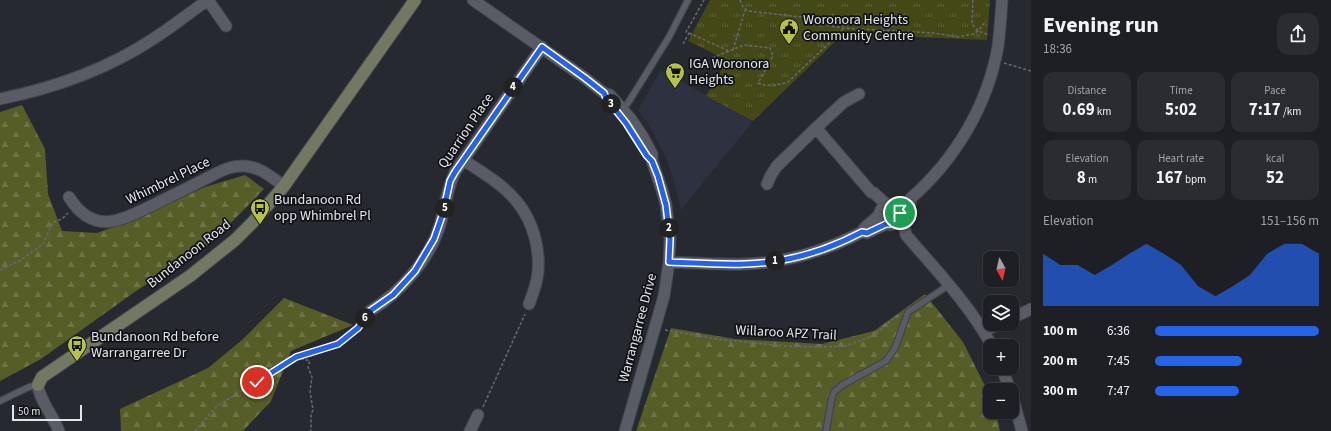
<!DOCTYPE html>
<meta charset="utf-8">
<style>
:root{--surface:#1d1f25;--page:#2a2c32;--text:#f1f3f6;--muted:#a0a2a7;--line:#3b3d42;--accent:#2563eb}
body{margin:0;font-family:"Source Sans 3",sans-serif;background:var(--page);color:var(--text);height:100vh;display:flex;flex-direction:column;font-size:15px;white-space:nowrap}
*{box-sizing:border-box;margin:0}
p{font-size:13px;color:var(--muted)}
.icon{flex:none;width:22px;height:22px;fill:none;stroke:currentColor;stroke-width:2;stroke-linecap:round;stroke-linejoin:round}
.map{position:relative;flex:1;overflow:hidden}
.details{display:flex;flex-direction:column;background:var(--surface);width:300px}
.details>*{flex:none}
.needle{width:26px;rotate:172deg}
.tools{position:absolute;left:983px;top:251px;display:grid;gap:8px}
.tools a{display:grid;place-items:center;width:36px;height:36px;border-radius:8px;background:var(--surface);box-shadow:0 1px 3px #0004,0 0 0 1px var(--line);font-size:20px}
.scale{position:absolute;left:12px;bottom:10px;width:70px;box-sizing:border-box;padding-left:4px;border:2px solid #e3e5ea;border-top:0;font-size:11px;line-height:14px;white-space:nowrap;color:#e3e5ea;-webkit-text-stroke:3px #111215;paint-order:stroke}
.pin{position:absolute;display:grid;place-items:center;width:34px;height:34px;color:#fff;margin:-17px;border:2px solid #fff;border-radius:50%;box-shadow:0 1px 4px #0007}
.km{position:absolute;width:20px;height:20px;margin:-10px;border-radius:50%;background:#222;color:#fff;font-size:11px;line-height:20px;text-align:center}
.round{display:grid;place-items:center;flex:none;width:42px;height:42px;border-radius:12px;background:var(--page)}
.head{display:flex;align-items:center;justify-content:space-between;height:68px;padding:0 12px}
h1{font-size:22px;font-weight:700;line-height:30px}
.stats{display:grid;grid-template-columns:repeat(3,1fr);gap:6px;height:68px;padding:4px 12px}
.stats div{display:grid;align-content:center;border-radius:10px;background:var(--page);text-align:center}
.stats b{font-size:17px;font-weight:700}
.stats small{font-size:11px;font-weight:400}
.stats p{font-size:11px}
.chart{height:112px;padding:8px 12px}
.chart p{display:flex;justify-content:space-between}
.chart svg{width:100%;height:72px;margin-top:4px;fill:var(--accent);opacity:.7}
ul{padding:0 12px;list-style:none;font-size:13px}
li{display:grid;grid-template-columns:64px 48px 1fr;align-items:center;height:30px}
li i{height:10px;border-radius:5px;background:var(--accent)}
main{display:flex;flex:1;min-height:0}
.map>svg:first-child{display:block}
</style>
<main>
<div class="map">
<svg width="1031" height="431" viewBox="0 0 1031 431">
<defs>
<pattern id="forest-firs" width="22" height="20" patternUnits="userSpaceOnUse"><rect width="22" height="20" fill="#575d26"/><path d="M5 1l3.5 6h-7zM16 11l3.5 6h-7z" fill="#6f7446"/></pattern>
<pattern id="park-tufts" width="24" height="20" patternUnits="userSpaceOnUse"><rect width="24" height="20" fill="#434816"/><path d="M3 7l-1-3M5 7V3M7 7l1-3M15 17l-1-3M17 17v-4M19 17l1-3" fill="none" stroke="#5e6238"/></pattern>
</defs>
<rect width="100%" height="100%" fill="#272931"/>
<path fill="#2e3240" d="M661 70 753 121 681 210 674 182 666 157 650 127 638 110Z"/>
<path fill="url(#forest-firs)" d="M22 105 45 149 48 194 62 231 97 233 138 218 205 187 245 175 264 189 212 242 136 291 41 359 0 381V112Z
M925 294 963 342 990 396V412H996L1000 431H636L671 328 735 339 822 344 874 331Z
M284 298 353 325 291 351 271 401 243 431H121L120 409 208 368 242 340Z"/>
<path fill="url(#park-tufts)" d="M710 0H990L987 40 843 34 753 121 706 96 727 60 688 41Z"/>
<g fill="none" stroke-linecap="round" stroke-linejoin="round">
<defs>
<path id="lane" d="M622 110 628 103 669 37 688 0
M0 401 29 387 38 385
M826 431 832 397 834 392 842 385 886 361 895 348 908 312 949 285"/>
<path id="street" d="M208 0 226 26
M473 0 585 78 604 93 610 95 631 119 643 137 652 154V161L662 190 666 205 670 239 669 262 664 296 625 431
M0 99C54 88 106 70 153 39 172 27 189 13 208 0
M816 128 871 192 874 193 887 205
M463 160C482 172 504 185 518 203 533 222 540 248 538 272 537 283 533 294 529 304
M767 184 771 175 777 166 816 128 844 102 859 94
M69 197C94 237 122 220 155 204 173 195 190 187 207 178 219 172 231 165 244 166 261 167 271 177 284 186
M900 216 910 204V199C955 160 988 105 998 46 1000 31 1001 15 1002 0
M899 218 905 230 906 235C936 270 969 304 992 346
M862 232C865 225 873 222 878 216 880 214 880 210 882 208 889 200 899 207 900 216L896 223 891 225 883 222 879 215
M669 262C694 263 720 265 745 264 786 263 825 251 862 232L867 233 886 224
M370 311C401 292 429 260 440 225 445 207 447 189 455 172L542 47
M1012 318 1031 309
M984 331 999 324
M1002 368 1010 390
M38 385C38 397 54 418 59 431
M1012 395 1022 431
M470 431 478 415"/>
<path id="secondary" d="M38 385 42 377 190 276 235 240 253 222 284 186 415 0"/>
</defs>
<use href="#lane" stroke="#43454b" stroke-width="8"/>
<use href="#street" stroke="#43454b" stroke-width="13"/>
<use href="#secondary" stroke="#43454b" stroke-width="14"/>
<path stroke="#686a71" stroke-width="1.5" stroke-dasharray="3 2" stroke-linecap="butt" d="M740 0 743 7 748 11 810 18 825 25 842 28 934 33 957 37 973 34 978 31 986 21
M973 0 972 24 978 31 989 35
M689 33 729 51
M683 44 689 33 686 32 704 0
M733 50 745 10
M712 58 744 45 770 48 773 56 758 83C769 87 777 85 788 82L842 31V29
M1004 63 1031 71
M0 270 21 260 43 244 53 222 62 219 68 213
M665 330 723 340 786 346 823 347 845 346 873 336 893 319 899 316
M296 357 310 361 308 367 312 377 310 391 313 410 311 414V431
M483 407 525 314
M195 431 217 406 296 357 337 344 358 328 364 319"/>
<use href="#lane" stroke="#595c65" stroke-width="5.5"/>
<use href="#street" stroke="#595c65" stroke-width="11"/>
<use href="#secondary" stroke="#727862" stroke-width="12"/>
</g>
<g fill="none" stroke-linecap="round" stroke-linejoin="round">
<defs>
<path id="route" d="M257 382 296 357 338 344 358 328 370 311 393 295 415 271 434 239 443 213 450 181 455 172 542 47 585 78 604 93 606 98 626 123 647 156 652 161 658 176 666 205 670 239 669 262C694 263 720 265 745 264 786 263 826 251 862 232L867 233 886 224H894L899 218 900 213"/>
</defs>
<use href="#route" stroke="#fff" stroke-width="8"/>
<use href="#route" stroke="#2563eb" stroke-width="5"/>
</g>
<defs>
<symbol id="civic-pin" viewBox="-11 -11 22 30"><path d="M0 17L-7.5 6A9.5 9.5 0 1 1 7.5 6Z" fill="#b6c149" stroke="#111215"/><path d="M-.6-6.5H3V-4.5H.6V-3L4-1V1h2V6H-6V1h2V-1L-.6-3ZM-1.2 2.5V6h2.4V2.5Z" fill="#111"/></symbol>
<symbol id="supermarket-pin" viewBox="-11 -11 22 30"><path d="M0 17L-7.5 6A9.5 9.5 0 1 1 7.5 6Z" fill="#b6c149" stroke="#111215"/><path d="M-6-5.5h2.5l.6 2H6L4.5 2H-2.5L-4.4-4H-6ZM-1.5 3.2a1.3 1.3 0 1 0 .1 0ZM3 3.2a1.3 1.3 0 1 0 .1 0Z" fill="#111"/></symbol>
<symbol id="bus-pin" viewBox="-11 -11 22 30"><path d="M0 17L-7.5 6A9.5 9.5 0 1 1 7.5 6Z" fill="#b6c149" stroke="#111215"/><path d="M-5-6H5V4H4V6H2V4H-2V6H-4V4H-5ZM-3.5-4V0h7V-4ZM-3.5 1.2v1.5H-2V1.2ZM2 1.2v1.5H3.5V1.2Z" fill="#111"/></symbol>
</defs>
<g fill-rule="evenodd">
<use href="#civic-pin" x="778" y="17" width="22" height="30"/>
<use href="#supermarket-pin" x="664" y="61" width="22" height="30"/>
<use href="#bus-pin" x="249" y="197" width="22" height="30"/>
<use href="#bus-pin" x="66" y="334" width="22" height="30"/>
</g>
<g text-anchor="middle" dominant-baseline="central" stroke-width="3.5" stroke-linejoin="round" paint-order="stroke">
<g font-size="14" fill="#e3e5ea" stroke="#111215" text-anchor="start">
<text x="803" y="20">Woronora Heights<tspan x="803" dy="16">Community Centre</tspan></text>
<text x="689" y="64">IGA Woronora<tspan x="689" dy="16">Heights</tspan></text>
<text x="274" y="200">Bundanoon Rd<tspan x="274" dy="16">opp Whimbrel Pl</tspan></text>
<text x="91" y="337">Bundanoon Rd before<tspan x="91" dy="16">Warrangarree Dr</tspan></text>
</g>
<g font-size="14" fill="#e3e5ea" stroke="#111215">
<text transform="translate(466 131) rotate(-56)">Quarrion Place</text>
<text transform="translate(168 181) rotate(-26)">Whimbrel Place</text>
<text transform="translate(189 254) rotate(-38)">Bundanoon Road</text>
<text transform="translate(638 328) rotate(-75)">Warrangarree Drive</text>
<text transform="translate(786 333) rotate(3)">Willaroo APZ Trail</text>
</g>
</g>
</svg>
<div class="tools">
<a><svg class="needle" viewBox="-14 -14 28 28"><path d="M0-13l5 13h-10z" fill="#e53935"/><path d="M0 13l5-13h-10z" fill="#a0a2a7"/></svg></a>
<a><svg class="icon" aria-label="layers" viewBox="0 0 24 24"><path d="M12 4l9 5-9 5-9-5zM3 14l9 5 9-5"/></svg></a>
<a>+</a>
<a>−</a>
</div>
<div class="scale">50 m</div>
<div class="pin" style="left:900px;top:213px;background:#1e9e55"><svg class="icon" aria-label="arrive" viewBox="0 0 24 24"><path d="M6 21V4h12l-3 4 3 4H6"/></svg></div>
<div class="pin" style="left:257px;top:382px;background:#d93025"><svg class="icon" aria-label="check" viewBox="0 0 24 24"><path d="M5 12l5 5 9-10"/></svg></div>
<b class="km" style="left:775px;top:261px">1</b>
<b class="km" style="left:669px;top:228px">2</b>
<b class="km" style="left:611px;top:104px">3</b>
<b class="km" style="left:513px;top:87px">4</b>
<b class="km" style="left:445px;top:208px">5</b>
<b class="km" style="left:365px;top:318px">6</b>
</div>
<section class="details">
<div class="head"><div><h1>Evening run</h1><p>18:36</p></div><a class="round"><svg class="icon" aria-label="share" viewBox="0 0 24 24"><path d="M12 15V3M7 8l5-5 5 5M5 13v7h14v-7"/></svg></a></div>
<div class="stats">
<div><p>Distance</p><b>0.69<small> km</small></b></div>
<div><p>Time</p><b>5:02</b></div>
<div><p>Pace</p><b>7:17<small> /km</small></b></div>
</div>
<div class="stats">
<div><p>Elevation</p><b>8<small> m</small></b></div>
<div><p>Heart rate</p><b>167<small> bpm</small></b></div>
<div><p>kcal</p><b>52</b></div>
</div>
<div class="chart"><p><span>Elevation</span>151–156 m</p>
<svg viewBox="0 0 160 44" preserveAspectRatio="none"><path d="M0 44V12L10 19L20 19L30 25L40 19L50 12L60 6L70 12L80 19L90 32L100 38L110 32L120 25L130 12L140 6L150 6L160 12V44z"/></svg>
</div>
<ul>
<li><b>100 m</b>6:36<i style="width:100%"></i></li>
<li><b>200 m</b>7:45<i style="width:53%"></i></li>
<li><b>300 m</b>7:47<i style="width:51%"></i></li>
</ul>
</section>
</main>
